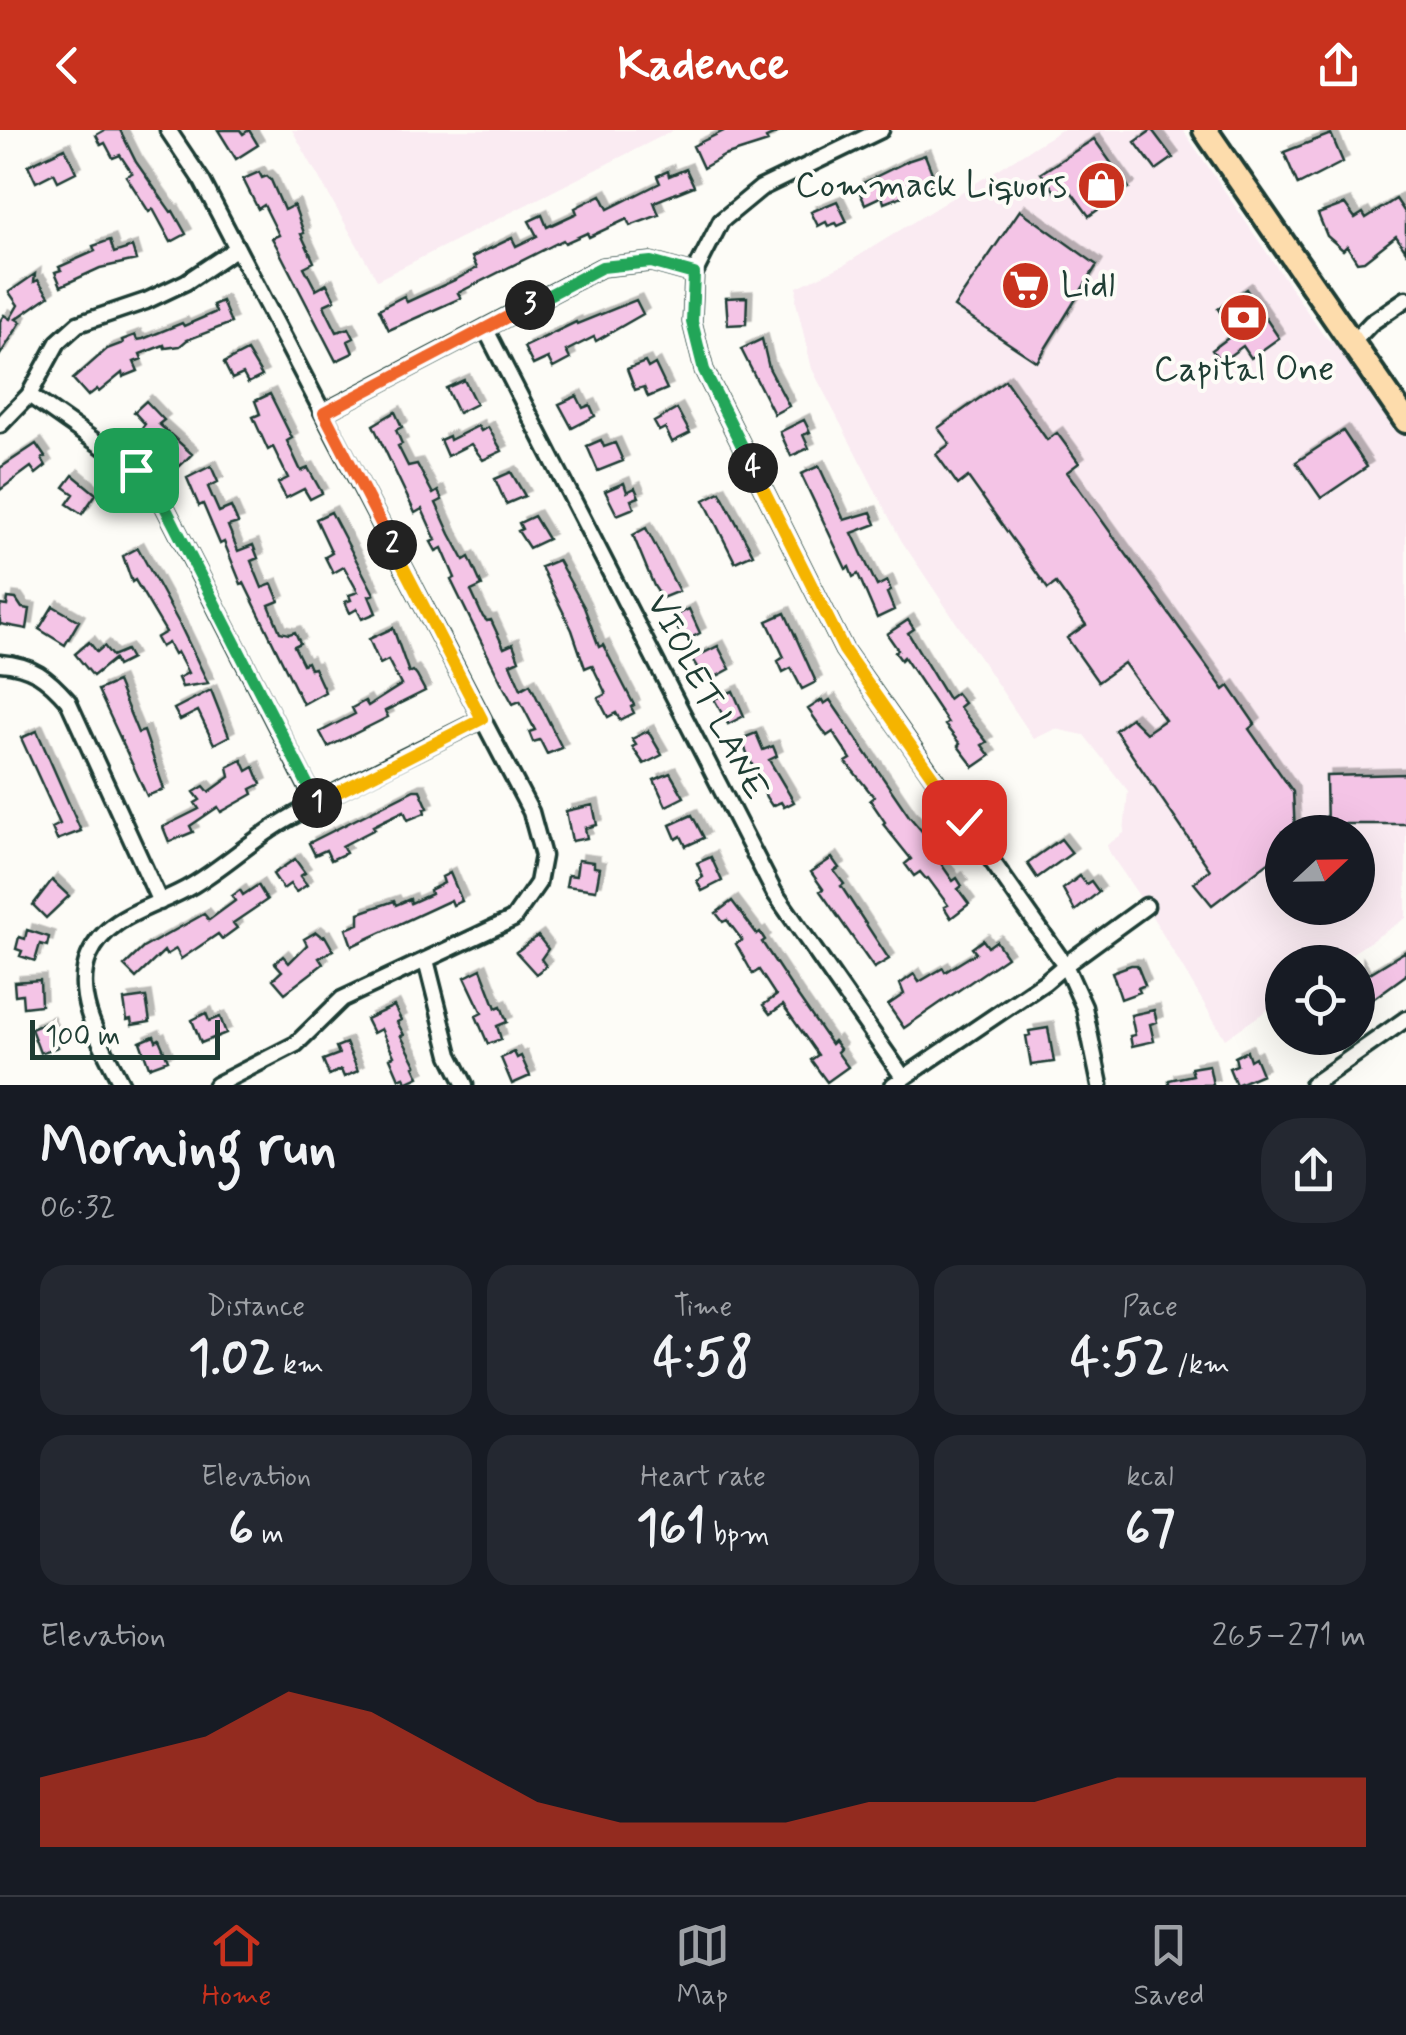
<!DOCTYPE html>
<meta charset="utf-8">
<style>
:root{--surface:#171b24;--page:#242831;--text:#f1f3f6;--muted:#9ea1a6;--line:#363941;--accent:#c8321e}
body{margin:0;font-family:Mynerve,sans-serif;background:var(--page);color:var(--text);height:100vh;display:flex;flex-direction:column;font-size:38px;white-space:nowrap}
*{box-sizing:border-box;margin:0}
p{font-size:32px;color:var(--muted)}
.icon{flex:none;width:55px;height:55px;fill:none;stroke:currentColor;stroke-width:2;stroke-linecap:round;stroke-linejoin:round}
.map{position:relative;height:955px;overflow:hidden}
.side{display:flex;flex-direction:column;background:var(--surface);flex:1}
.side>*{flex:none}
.needle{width:65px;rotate:68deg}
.fabs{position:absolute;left:1265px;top:685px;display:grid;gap:20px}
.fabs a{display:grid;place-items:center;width:110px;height:110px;border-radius:50%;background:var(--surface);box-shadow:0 10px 40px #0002;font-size:50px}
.scale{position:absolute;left:30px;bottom:25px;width:190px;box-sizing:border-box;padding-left:10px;border:5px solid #1f3d34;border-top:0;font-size:28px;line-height:35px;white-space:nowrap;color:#1f3d34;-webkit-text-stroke:8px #fdfcf7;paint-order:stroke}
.pin{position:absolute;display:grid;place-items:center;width:85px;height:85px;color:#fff;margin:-42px;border-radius:20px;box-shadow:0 5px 15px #0006}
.km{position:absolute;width:50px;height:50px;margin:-25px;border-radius:50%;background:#222;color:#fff;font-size:28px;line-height:50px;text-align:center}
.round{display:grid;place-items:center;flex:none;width:105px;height:105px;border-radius:40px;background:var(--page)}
.headline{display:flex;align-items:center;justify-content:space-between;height:170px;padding:0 40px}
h1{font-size:55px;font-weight:700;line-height:75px}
.metrics{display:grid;grid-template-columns:repeat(3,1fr);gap:15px;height:170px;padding:10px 40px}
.metrics div{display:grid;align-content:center;border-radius:25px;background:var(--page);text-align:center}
.metrics b{font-size:50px;font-weight:700}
.metrics small{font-size:28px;font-weight:400}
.metrics p{font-size:28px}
.chart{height:280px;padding:20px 40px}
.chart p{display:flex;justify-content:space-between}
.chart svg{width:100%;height:180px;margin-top:10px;fill:var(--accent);opacity:.7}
header{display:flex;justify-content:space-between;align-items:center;height:130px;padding:0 40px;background:var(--accent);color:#fff;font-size:45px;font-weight:700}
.tab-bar{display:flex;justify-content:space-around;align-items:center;height:140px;border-top:2px solid var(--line);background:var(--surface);font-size:28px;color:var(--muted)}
.tab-bar a{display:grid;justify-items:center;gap:5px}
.tab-bar .active{color:var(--accent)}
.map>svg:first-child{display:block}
</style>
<header><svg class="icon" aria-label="back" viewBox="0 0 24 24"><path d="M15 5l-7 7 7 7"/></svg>Kadence<svg class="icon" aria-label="share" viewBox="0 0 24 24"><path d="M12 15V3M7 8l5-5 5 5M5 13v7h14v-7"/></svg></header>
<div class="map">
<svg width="1406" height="955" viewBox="0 0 1406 955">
<defs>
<filter id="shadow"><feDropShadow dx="5.5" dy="-5.5" stdDeviation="0" flood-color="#0004"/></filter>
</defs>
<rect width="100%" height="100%" fill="#fdfcf7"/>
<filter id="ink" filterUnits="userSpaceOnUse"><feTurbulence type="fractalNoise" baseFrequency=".01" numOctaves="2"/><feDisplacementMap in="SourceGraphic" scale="20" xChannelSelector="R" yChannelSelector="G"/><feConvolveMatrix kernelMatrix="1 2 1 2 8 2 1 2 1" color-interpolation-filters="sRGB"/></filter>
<g filter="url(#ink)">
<path fill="#faebf2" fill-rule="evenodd" d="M292 0H674L377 150Z
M1061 0H1183L1324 206 1373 243 1406 291V788L1339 832H1282V870L1225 909 1146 776 1109 722 1107 715 1124 703 1128 661 1084 605 1055 599 1034 609 901 410 812 239 796 172 797 157 844 135ZM1282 702H1358V778H1282Z"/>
<path fill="#f4c4e6" stroke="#1f3d34" stroke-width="2.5" filter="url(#shadow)" d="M105 0H120L136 32 171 82 173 81 186 104 171 112 153 79 149 82 126 46 132 43 120 25 113 28 105 13 101 15 96 5Z
M218 0H240L243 4 249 0 258 15 236 29Z
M726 0H784L766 8 768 12 724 26 703 38 693 16Z
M1152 0 1173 28 1156 40 1135 12Z
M1331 4 1343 32 1298 55 1284 22Z
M1094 9 1129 58 1089 86 1067 56 1056 63 1041 43Z
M65 18 76 42 58 51 54 43 36 52 28 35Z
M925 25 936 53 884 73 882 66 865 74 857 56 910 30Z
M686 39 694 56 654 72 659 85 630 96 627 89 589 107 587 103 565 113 563 110 458 163 461 168 389 200 379 179 404 166 407 172 455 150 477 138 472 127 512 108 516 116 537 106 529 91 542 85 547 97 577 83 575 78 601 65 608 79 660 53 657 46 668 41 669 46Z
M259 42 262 48 267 46 271 50 284 80 294 75 304 103 301 104 314 132 304 137 316 160 327 154 335 170 324 175 326 180 337 202 349 198 354 208 348 211 353 223 336 231 277 117 272 108 279 105 264 75 258 79 243 49Z
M1396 69 1406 84V121L1396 106 1364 131 1357 132 1347 116 1343 120 1327 106 1318 84 1345 74 1355 88 1363 83 1366 88Z
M837 71 847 92 838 96 836 93 828 96 826 92 818 96 811 82Z
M1020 80 1097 135 1037 232 954 177Z
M110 110 114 123 132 117 136 130 100 138 61 156 55 142 61 140 59 137 95 121 93 116Z
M35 144 34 152 38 150 49 166 16 189 21 192 0 225V191L4 185 10 189 18 175 9 162Z
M1246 159 1279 208 1251 228 1243 216 1221 232 1212 220 1235 203 1218 179Z
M747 167 746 194 728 195 726 168Z
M636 170 643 184 596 211 594 207 566 221 570 229 553 238 548 228 533 235 524 217 576 192 577 194Z
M222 171 231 193 187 210 180 216 165 218 164 215 140 224 142 229 134 232 138 241 123 247 122 243 99 262 97 259 88 266 73 249 107 219 123 213 122 210 135 205 137 210 143 209 182 193 184 196 216 182 213 175Z
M762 209 769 238 789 276 774 284 741 219Z
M247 221 262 246 248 253 243 244 232 249 224 233Z
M645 232 648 238 655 234 667 259 648 267 644 257 635 260 627 239Z
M464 250 476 274 458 283 446 258Z
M1005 250 1047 310 1057 303 1079 333 1067 342 1224 560 1229 556 1255 594 1249 599 1293 662 1295 702H1282V722L1212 775 1194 753 1210 740 1115 600 1131 588 1146 603 1165 590 1124 533 1098 552 1067 508 1086 495 1056 453 1048 459 968 347 958 355 936 324 950 314 938 298Z
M270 264 292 308 287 311 301 341 308 338 322 363 310 369 304 359 286 368 278 353 288 348 273 317 268 320 253 287 260 284 255 271Z
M577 266 583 278 590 275 595 286 572 298 559 274Z
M146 271 164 290 159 294 192 324 178 338 141 299 145 294 134 282Z
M677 279 690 303 672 312 665 298 659 301 654 292Z
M395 282 402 297 396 300 402 314 398 316 408 336 417 334 433 364 438 361 442 370 436 373 450 404 464 430 469 427 482 456 471 461 483 487 487 491 491 490 504 518 513 514 519 530 510 534 521 559 530 554 562 618 547 624 540 610 533 612 529 602 535 600 520 571 513 574 501 552 451 450 455 448 442 418 436 421 431 412 436 410 422 379 415 383 373 295Z
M804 290 810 302 803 305 809 318 791 326 780 302Z
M478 296 481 301 488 297 502 321 483 330 471 314 447 326 440 310 449 306 450 310Z
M1343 301 1367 337 1321 368 1296 332Z
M601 310 604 317 615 313 623 331 598 341 587 316Z
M36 314 45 327 42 329 46 336 36 344 31 337 0 360V338Z
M211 336 218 352 208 357 219 382 231 377 238 393 228 396 238 421 253 415 258 428 251 431 262 458 272 454 279 471 269 475 280 502 289 504 295 502 300 513 294 516 303 534 307 532 310 539 314 538 325 562 303 574 244 453 241 454 224 412 220 414 203 374 199 376 187 348Z
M819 336 844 390 871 382 876 394 852 403 877 456 887 451 891 461 887 463 894 480 877 488 858 444 853 447 849 437 846 439 801 344Z
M511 342 525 366 506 374 495 349Z
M73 345 96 364 82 384 67 374 74 364 64 357Z
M624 353 627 362 635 358 639 367 631 370 634 378 617 385 605 361Z
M720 362 753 424 735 432 704 370Z
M331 382 374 464 369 466 376 483 362 489 357 479 350 483 345 472 351 470 349 465 358 462 344 437 333 443 325 427 332 423 316 389Z
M534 386 548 409 529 418 518 401 522 399 519 393Z
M646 398 679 461 662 468 654 456 633 405Z
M138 418 180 495 208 553 182 557 178 548 188 543 177 522 174 524 168 513 161 517 156 508 166 502 135 450 132 452 123 426Z
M558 430 584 477 599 517 603 515 634 575 631 577 634 583 620 590 616 583 608 587 598 568 606 564 592 535 585 538 572 500 541 437Z
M8 468 16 469 22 478 30 479 27 499 0 494V475L7 476Z
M53 476 79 491 65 515 39 499Z
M689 479 700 503 685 511 671 488Z
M785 483 816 552 802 559 791 538 783 542 778 531 784 527 767 491Z
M908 490 914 499 908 503 948 569 956 563 964 573 959 577 987 612 982 615 990 626 974 637 958 616 960 614 945 595 948 593 904 527 901 530 895 522 898 520 887 504Z
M393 498 409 543 413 541 417 546 425 561 385 581 388 587 328 617 320 602 355 584 352 578 365 571 368 576 401 555 388 530 380 534 369 509Z
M89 512 97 522 104 516 112 526 126 520 131 529 117 536 114 529 93 546 75 524Z
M718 516 730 539 706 552 692 529Z
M117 552 138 603 144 601 164 659 147 666 98 560Z
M211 560 229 606 214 614 198 581 180 590 174 579Z
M733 561 744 586 728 594 714 569Z
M822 570 824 574 830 570 909 686 942 725 937 728 953 751 957 748 962 756 958 759 969 774 951 788 944 777 948 775 928 748 926 749 920 742 914 746 905 734 911 729 883 694 885 692 870 670 874 667 846 632 851 629 833 602 827 606 808 579Z
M37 601 81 701 57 710 52 698 60 694 21 608Z
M648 601 662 625 644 634 632 617 636 615 632 609Z
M756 603 763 620 773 616 777 626 769 630 794 672 784 677 781 672 772 676 766 667 741 609Z
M242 630 247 641 254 637 261 654 251 659 253 664 221 682 218 677 190 696 193 702 169 712 163 697 199 679 195 673 200 670 194 662 204 656 209 662 230 647 228 637Z
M670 643 684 667 666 676 654 650Z
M1406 644V694H1341L1340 702H1327L1326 646Z
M414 660H420L428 678 424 679 425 683 408 690 404 681 385 690 373 696 375 699 342 716 346 723 331 730 326 720 315 725 309 713Z
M593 675 597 695 585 698 587 708 572 711 566 681Z
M692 685 704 708 686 716 681 706 676 709 670 695Z
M1061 709 1072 723 1037 748 1027 733Z
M711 727 722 751 702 761 697 751 703 747 697 733Z
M832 728 839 738 834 741 844 754 841 756 889 829 874 838 820 761 823 759 811 742Z
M295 729 305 743 300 746 307 755 296 762 290 754 283 759 273 744Z
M578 730 594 732V737L600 738 596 760 566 756 568 745 576 746Z
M450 743 462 771 453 775 451 770 352 816 346 799 359 794V783L394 771 396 775 410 769 411 773 431 764 430 760 444 753 442 747Z
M1080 746 1086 754 1091 751 1099 762 1075 781 1063 759Z
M52 750 69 766 46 788 33 775Z
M258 755 267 770 233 793 237 798 222 809 218 804 181 829 176 819 166 825 164 821 136 848 124 836 143 818 204 784 209 790 235 771 232 766 240 760 243 765Z
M732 771 757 804 760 802 765 810 762 812 797 865 831 914 834 911 840 919 837 922 848 937 827 952 811 930 818 925 783 875 770 884 763 875 776 866 759 840 753 844 736 814 742 810 727 790 723 792 716 783Z
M27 800 49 807 47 816 40 814 35 831 20 826 22 821 16 819 19 807 25 809Z
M316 802 322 807 325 806 333 820 319 828 323 834 285 863 273 849 282 841 275 833 283 826 289 833 307 815 304 809Z
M538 806 548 819 541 829 546 836 536 844 516 822Z
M983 810 988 817 996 811 1007 827 904 898 888 875 904 864 900 854 914 844 919 852 943 838 945 842 976 823 972 818Z
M1406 821V845L1366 874 1358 862V835L1365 846Z
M1131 835H1137L1145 855 1138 858 1140 862 1121 869 1112 842Z
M481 839 496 878 501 876 507 892 497 896 501 909 488 914 476 886 482 883 465 847Z
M40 850 41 875 23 877 22 864 15 865 14 852Z
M146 867 150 892 132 895 131 889 127 890 124 870Z
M394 876 401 890 397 892 404 905 401 906 416 935 414 936 419 947 406 953 404 947 399 949 390 928 394 926 381 899 373 903 366 889Z
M1154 880 1157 892 1150 894 1154 911 1132 916 1130 906 1135 905 1131 885Z
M206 883 209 891 220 887 226 903 201 913 192 890Z
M48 892 58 917 40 923 31 899Z
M1048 898 1054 932 1031 935 1026 906 1030 905 1029 901Z
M154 906 156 911 159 909 168 930 149 937 140 912Z
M346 913 358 941 344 947 341 940 329 945 323 930 339 924 336 917Z
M1247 921 1250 930 1255 927 1262 944 1236 955 1229 938 1237 935 1235 927Z
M514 922 517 928 521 926 530 946 512 954 501 928Z
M1209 935 1213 955H1169V950L1193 945 1191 938Z"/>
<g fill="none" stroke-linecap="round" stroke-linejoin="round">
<defs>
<path id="minor" d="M168 0 202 51 531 682 543 726 538 753 513 789 342 869 296 914 216 955
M881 0 761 58 721 91 694 144 692 192 704 240 844 520 1065 835 1084 877 1100 955
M485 198 774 762 903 947
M1353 212 1371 193 1406 169
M29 265 136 340 164 375 316 673
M323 283 602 137 651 132 694 144
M0 295 29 265 58 212 78 194 146 171 186 152 237 118
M0 533C32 535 48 548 68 571L160 772
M426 830 450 925 465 955
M122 955C104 918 71 868 89 826 108 783 156 778 193 755 225 736 253 709 286 690 349 653 417 622 482 589
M893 955 1045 852 1065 835 1146 776
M1312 955 1406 889"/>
<path id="primary" d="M1205 0 1406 291"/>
</defs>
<use href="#minor" stroke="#1f3d34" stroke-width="21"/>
<use href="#primary" stroke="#1f3d34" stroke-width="30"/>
<use href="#minor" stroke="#fdfcf7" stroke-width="14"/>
<use href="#primary" stroke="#fddcac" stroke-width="22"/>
</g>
</g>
<g fill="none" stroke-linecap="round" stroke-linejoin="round" filter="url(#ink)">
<defs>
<path id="split-1" d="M136 340 164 375 317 673"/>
<path id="split-2" d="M317 673 482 589 392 415"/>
<path id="split-3" d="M392 415 324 283 530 175"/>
<path id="split-4" d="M530 175 602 137 651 132 694 144 692 192 704 240 753 338"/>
<path id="split-5" d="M753 338 844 520 964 692"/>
</defs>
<use href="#split-1" stroke="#fff" stroke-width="20"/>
<use href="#split-2" stroke="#fff" stroke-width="20"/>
<use href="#split-3" stroke="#fff" stroke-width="20"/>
<use href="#split-4" stroke="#fff" stroke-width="20"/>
<use href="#split-5" stroke="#fff" stroke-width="20"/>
<use href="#split-1" stroke="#22a559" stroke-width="12"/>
<use href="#split-2" stroke="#f5b400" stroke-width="12"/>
<use href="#split-3" stroke="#f0652b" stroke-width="12"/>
<use href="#split-4" stroke="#22a559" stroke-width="12"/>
<use href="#split-5" stroke="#f5b400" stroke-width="12"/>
</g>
<defs>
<symbol id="shop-disc" viewBox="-11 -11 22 22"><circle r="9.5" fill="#c8321e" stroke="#fdfcf7"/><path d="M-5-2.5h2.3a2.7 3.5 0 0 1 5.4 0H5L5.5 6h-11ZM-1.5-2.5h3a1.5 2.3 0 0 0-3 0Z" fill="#fff"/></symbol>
<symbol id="supermarket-disc" viewBox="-11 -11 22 22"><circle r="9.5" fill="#c8321e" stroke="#fdfcf7"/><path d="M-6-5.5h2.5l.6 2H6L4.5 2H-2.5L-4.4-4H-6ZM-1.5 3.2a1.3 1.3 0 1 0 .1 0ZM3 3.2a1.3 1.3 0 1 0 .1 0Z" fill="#fff"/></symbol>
<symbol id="bank-disc" viewBox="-11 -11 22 22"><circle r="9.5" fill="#c8321e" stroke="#fdfcf7"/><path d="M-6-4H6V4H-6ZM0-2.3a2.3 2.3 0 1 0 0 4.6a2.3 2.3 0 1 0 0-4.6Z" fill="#fff"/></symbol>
</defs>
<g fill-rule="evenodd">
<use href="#shop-disc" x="1074" y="28" width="55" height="55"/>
<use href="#supermarket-disc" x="998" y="128" width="55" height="55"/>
<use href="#bank-disc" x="1216" y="160" width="55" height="55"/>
</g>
<g text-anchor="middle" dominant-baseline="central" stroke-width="8" stroke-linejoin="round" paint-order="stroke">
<g font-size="35" fill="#1f3d34" stroke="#fdfcf7" text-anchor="end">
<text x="1067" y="56">Commack Liquors</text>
<text x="1061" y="156" text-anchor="start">Lidl</text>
<text x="1244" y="240" text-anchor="middle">Capital One</text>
</g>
<g font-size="35" fill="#1f3d34" stroke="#fdfcf7">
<text transform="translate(707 567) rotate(63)">VIOLET LANE</text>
</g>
</g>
</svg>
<div class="fabs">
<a><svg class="needle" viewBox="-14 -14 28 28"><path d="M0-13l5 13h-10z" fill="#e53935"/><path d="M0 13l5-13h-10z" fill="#9ea1a6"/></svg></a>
<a><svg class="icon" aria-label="locate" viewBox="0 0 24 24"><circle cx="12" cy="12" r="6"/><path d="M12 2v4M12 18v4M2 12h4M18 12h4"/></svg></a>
</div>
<div class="scale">100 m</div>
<div class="pin" style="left:136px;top:340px;background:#1e9e55"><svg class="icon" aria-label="arrive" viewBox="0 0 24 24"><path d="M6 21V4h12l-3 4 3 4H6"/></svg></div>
<div class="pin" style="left:964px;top:692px;background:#d93025"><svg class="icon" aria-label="check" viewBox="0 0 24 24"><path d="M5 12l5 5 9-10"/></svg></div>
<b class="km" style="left:317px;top:673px">1</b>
<b class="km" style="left:392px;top:415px">2</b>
<b class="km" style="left:530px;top:175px">3</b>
<b class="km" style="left:753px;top:338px">4</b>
</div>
<section class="side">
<div class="headline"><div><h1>Morning run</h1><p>06:32</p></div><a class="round"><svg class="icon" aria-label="share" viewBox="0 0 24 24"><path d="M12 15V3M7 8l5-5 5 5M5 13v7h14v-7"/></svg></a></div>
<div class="metrics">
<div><p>Distance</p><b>1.02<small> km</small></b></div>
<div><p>Time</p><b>4:58</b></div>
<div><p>Pace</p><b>4:52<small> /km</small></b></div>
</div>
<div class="metrics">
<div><p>Elevation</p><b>6<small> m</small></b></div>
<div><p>Heart rate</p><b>161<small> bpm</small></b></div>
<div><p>kcal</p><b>67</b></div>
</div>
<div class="chart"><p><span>Elevation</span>265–271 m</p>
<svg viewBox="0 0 160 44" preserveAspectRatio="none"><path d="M0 44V27L10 22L20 17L30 6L40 11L50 22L60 33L70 38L80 38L90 38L100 33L110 33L120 33L130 27L140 27L150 27L160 27V44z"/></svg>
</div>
</section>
<nav class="tab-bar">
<a class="active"><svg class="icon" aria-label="home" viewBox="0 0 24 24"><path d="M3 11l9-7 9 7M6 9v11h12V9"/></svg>Home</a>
<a><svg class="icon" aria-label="map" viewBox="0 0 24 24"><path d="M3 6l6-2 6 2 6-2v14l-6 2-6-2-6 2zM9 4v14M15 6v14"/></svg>Map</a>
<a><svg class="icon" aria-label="saved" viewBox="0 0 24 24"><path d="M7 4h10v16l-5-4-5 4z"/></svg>Saved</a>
</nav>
